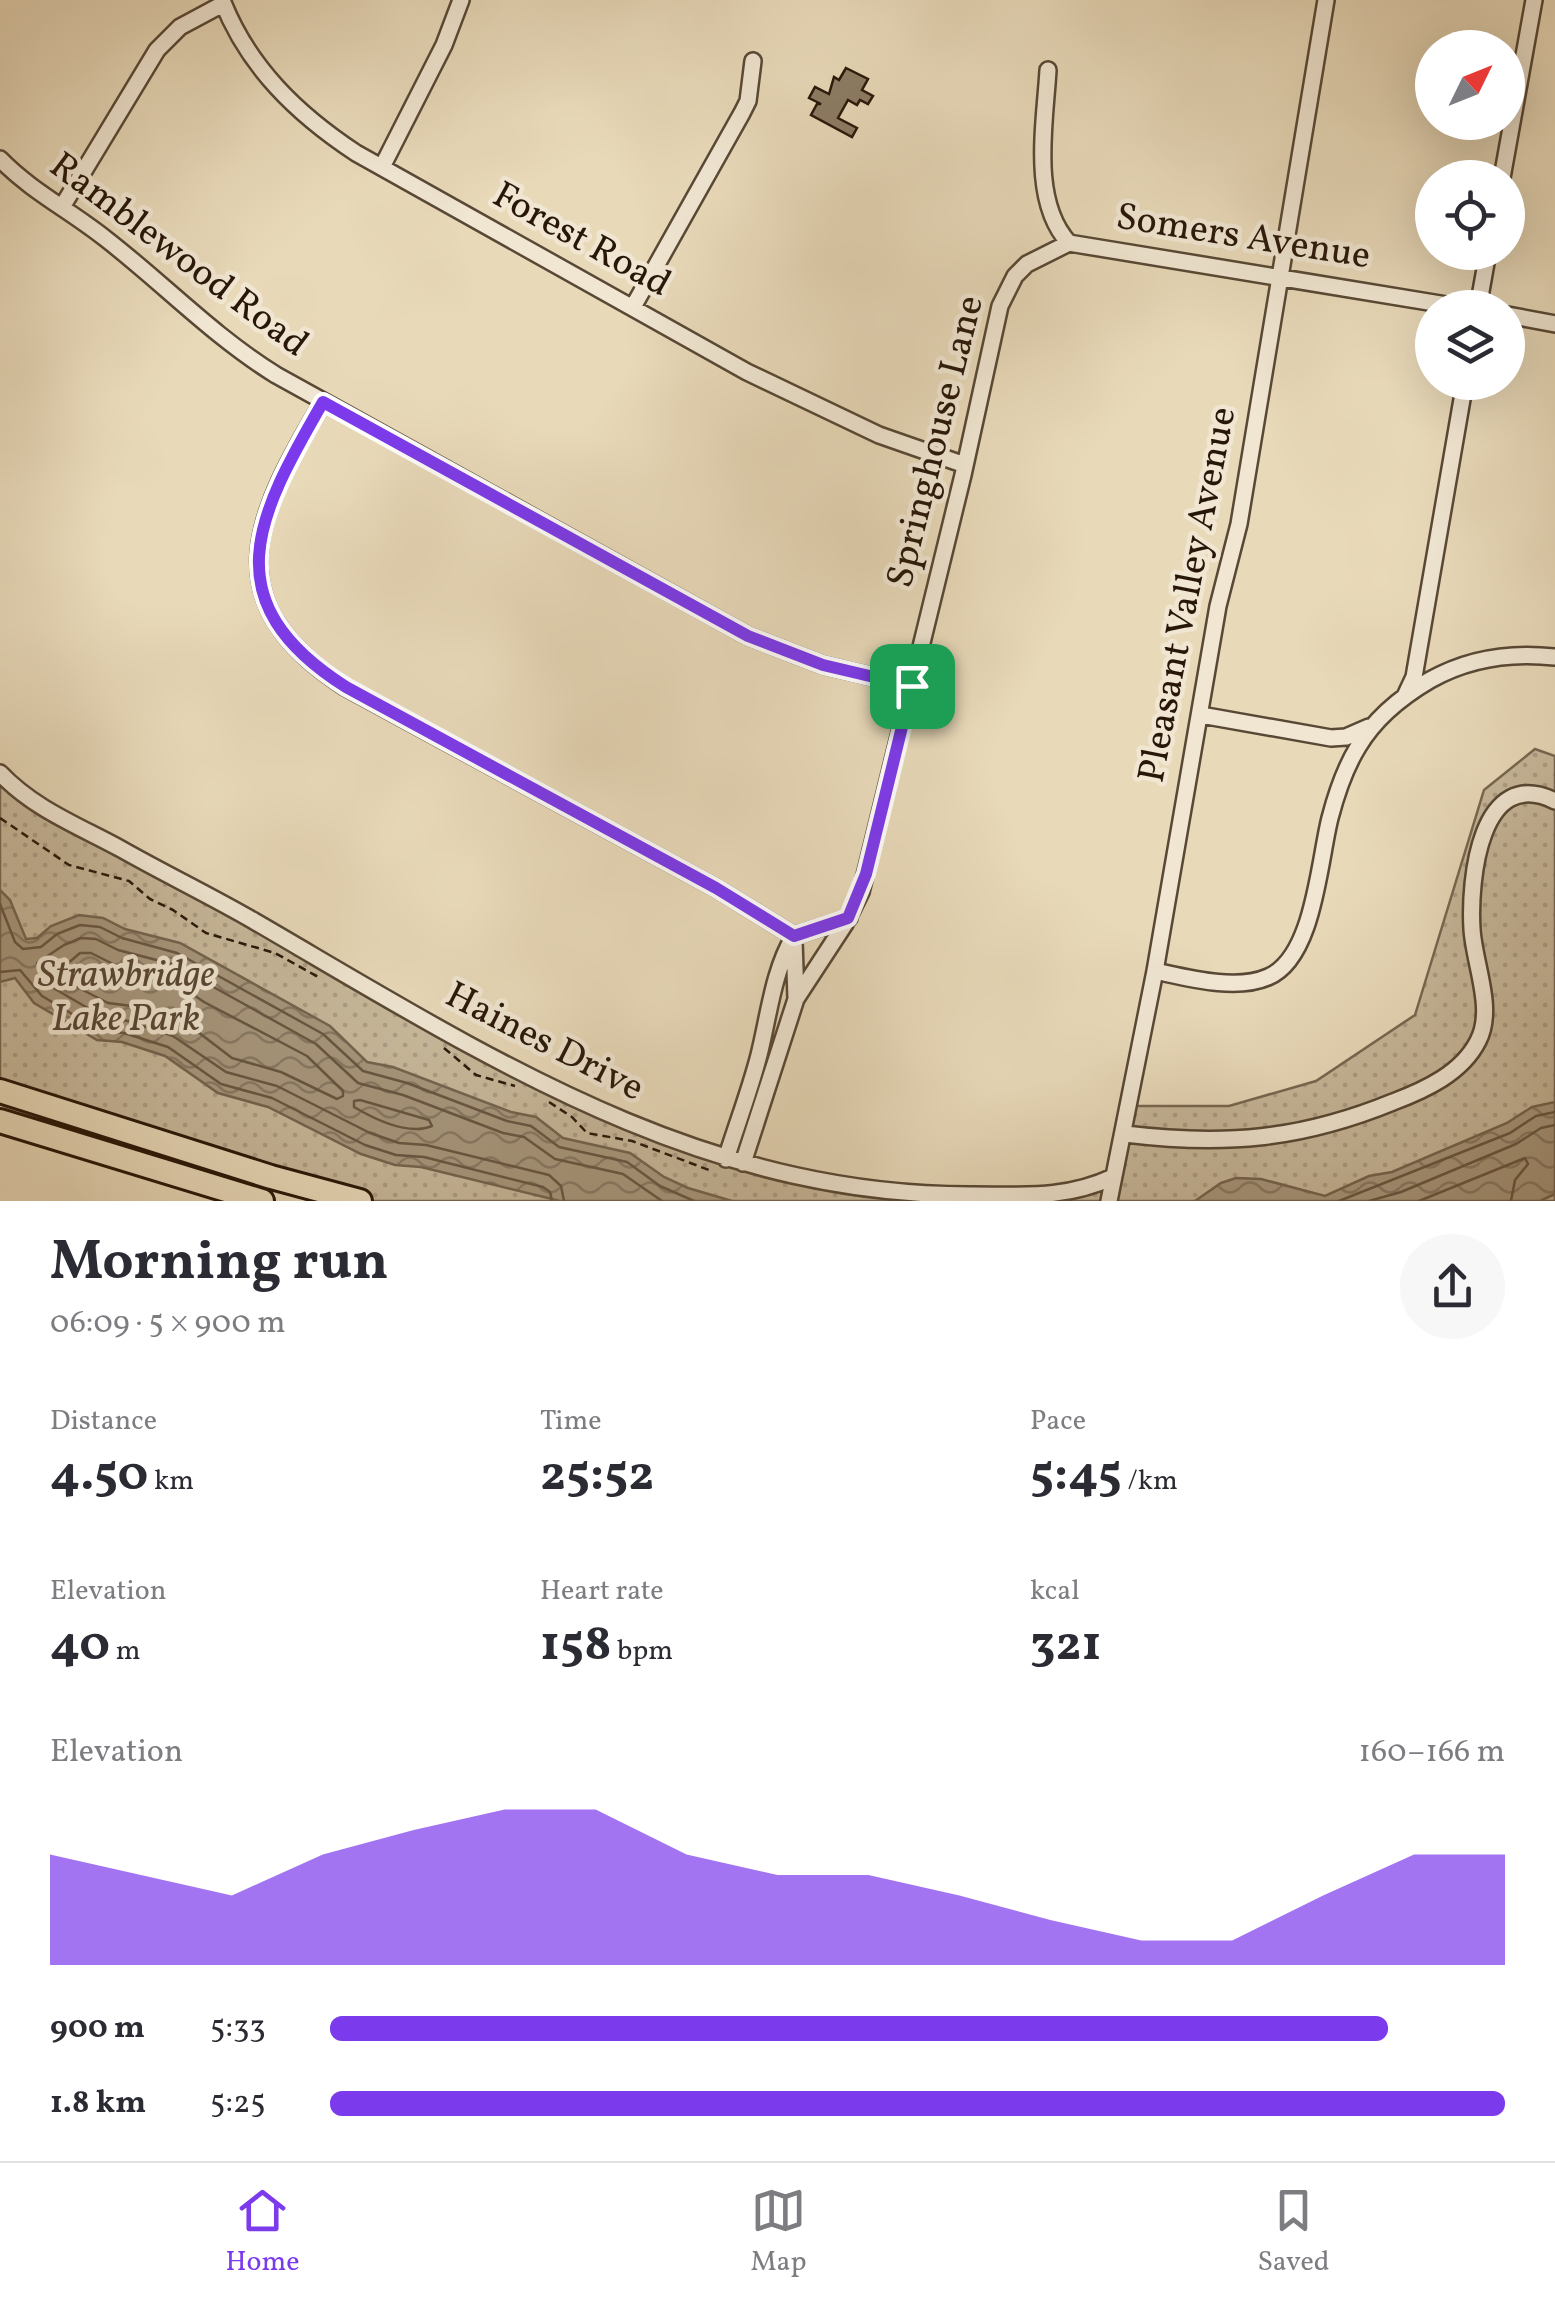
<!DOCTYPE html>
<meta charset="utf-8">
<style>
:root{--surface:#fff;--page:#f7f7f7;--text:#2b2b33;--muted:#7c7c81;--line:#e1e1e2;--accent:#7c3aed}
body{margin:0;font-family:Vollkorn,serif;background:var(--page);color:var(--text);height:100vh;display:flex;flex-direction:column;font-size:38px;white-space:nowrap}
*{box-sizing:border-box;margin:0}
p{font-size:32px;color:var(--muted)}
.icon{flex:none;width:55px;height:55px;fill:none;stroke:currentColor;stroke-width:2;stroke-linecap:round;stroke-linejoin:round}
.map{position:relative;height:1201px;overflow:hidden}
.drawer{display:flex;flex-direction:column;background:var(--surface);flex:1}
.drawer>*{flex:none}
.needle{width:65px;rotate:47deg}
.fabs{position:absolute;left:1415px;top:30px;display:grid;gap:20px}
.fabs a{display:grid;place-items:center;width:110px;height:110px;border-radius:50%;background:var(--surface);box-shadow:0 10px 40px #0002;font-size:50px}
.pin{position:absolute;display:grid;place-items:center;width:85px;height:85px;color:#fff;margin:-42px;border-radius:20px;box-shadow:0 5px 15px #0006}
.round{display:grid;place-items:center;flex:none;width:105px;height:105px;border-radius:52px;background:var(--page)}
.head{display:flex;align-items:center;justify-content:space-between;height:170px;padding:0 50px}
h1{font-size:55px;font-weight:700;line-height:75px}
.figures{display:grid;grid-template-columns:repeat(3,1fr);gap:15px;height:170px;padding:10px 50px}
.figures div{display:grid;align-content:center}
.figures b{font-size:50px;font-weight:700}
.figures small{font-size:28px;font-weight:400}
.figures p{font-size:28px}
.chart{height:280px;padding:20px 50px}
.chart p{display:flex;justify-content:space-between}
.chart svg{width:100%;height:180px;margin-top:10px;fill:var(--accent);opacity:.7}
ul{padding:0 50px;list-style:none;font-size:32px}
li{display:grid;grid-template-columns:160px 120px 1fr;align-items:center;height:75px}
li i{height:25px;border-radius:12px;background:var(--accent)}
.dock{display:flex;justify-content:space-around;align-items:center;height:140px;border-top:2px solid var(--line);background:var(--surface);font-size:28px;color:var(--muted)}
.dock a{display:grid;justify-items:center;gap:5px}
.dock .on{color:var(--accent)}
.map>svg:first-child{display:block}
</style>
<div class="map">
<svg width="1555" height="1201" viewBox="0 0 1555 1201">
<defs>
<pattern id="park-dots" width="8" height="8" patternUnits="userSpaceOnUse" patternTransform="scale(2.5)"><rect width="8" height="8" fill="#c7b89b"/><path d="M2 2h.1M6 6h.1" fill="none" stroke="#ab9d84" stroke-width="1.8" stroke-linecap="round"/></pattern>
<pattern id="water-waves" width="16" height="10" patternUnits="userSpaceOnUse" patternTransform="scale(2.5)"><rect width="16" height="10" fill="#a7977d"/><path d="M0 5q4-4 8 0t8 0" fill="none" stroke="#887a65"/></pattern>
</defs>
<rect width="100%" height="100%" fill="#e8d9b9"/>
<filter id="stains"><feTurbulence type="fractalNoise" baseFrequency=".002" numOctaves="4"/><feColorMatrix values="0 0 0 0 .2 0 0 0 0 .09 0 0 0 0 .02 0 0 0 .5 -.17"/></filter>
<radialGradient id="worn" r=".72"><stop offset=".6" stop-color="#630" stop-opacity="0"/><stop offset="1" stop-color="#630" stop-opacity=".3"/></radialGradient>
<path fill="url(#park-dots)" stroke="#786852" stroke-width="2.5" d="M1535 749 1555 756V1201H360L0 1091V770L52 813 638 1127 864 1190 1074 1192 1113 1177 1128 1106H1229L1316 1081 1415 1015 1484 790Z"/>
<path fill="url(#water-waves)" stroke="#74644f" stroke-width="2.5" d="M0 890 10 900 26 939 37 938 51 926 79 915 103 918 125 929 180 943 330 1026 367 1062 393 1067 511 1112 536 1117 563 1138 630 1153 664 1177 688 1188 732 1201H560L421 1167 395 1165 361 1154 268 1107 218 1093 165 1056 122 1042 97 1040 34 1003 15 978 0 982Z
M1555 1102V1194L1540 1201H1195L1221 1183 1236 1178 1261 1179 1325 1196 1369 1176 1392 1172 1507 1123 1532 1107Z"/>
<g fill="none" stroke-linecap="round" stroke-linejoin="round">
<path stroke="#685743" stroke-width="2.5" d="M0 904 15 942 23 949 41 947 57 934 80 925 100 927 122 938 177 953 323 1034 363 1071 407 1083 507 1121 531 1126 559 1147 627 1162 660 1186 694 1201
M80 953H91L113 964 173 981 204 1002 307 1056 343 1091V1096L337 1099 281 1072 232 1058 198 1032 179 1022 132 1006 108 1003 75 986 59 971Z
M0 972 20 970 42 996 99 1030 124 1033 168 1047 221 1084 272 1098 365 1145 396 1155 424 1157 543 1187 550 1192 552 1201
M360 1100 429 1120 432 1126C408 1136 376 1120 354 1107V1101Z
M564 1201 561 1186 549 1175 426 1145 399 1143 370 1133 277 1086 226 1072 173 1036 128 1021 103 1017 50 986 37 963 64 945 81 938 96 939 118 950 172 964 316 1044 358 1083 403 1095 503 1133 524 1137 555 1159 623 1174 662 1201
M1339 1201 1510 1133 1536 1116 1555 1112
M1369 1201 1401 1192 1516 1144 1541 1128 1555 1125
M1419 1201 1525 1158 1528 1164 1515 1180 1511 1201"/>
</g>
<path fill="#8c7c65" stroke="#281709" stroke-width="2.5" d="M846 68 868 79 862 90 873 96 868 104 860 100 857 105 848 100 838 118 857 128 852 137 811 115 817 104H821L809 98 815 87 829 94 834 77 839 80Z"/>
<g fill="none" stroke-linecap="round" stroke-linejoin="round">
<defs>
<path id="minor" d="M222 0C248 67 297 114 356 153L747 372 879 435 965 465
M1048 70C1045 123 1030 201 1069 243
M0 159C31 191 71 211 106 239 164 284 213 336 276 375L748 636 823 665 912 686
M382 167 444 45 461 0
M1502 178 1534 0
M62 207 157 50 180 27 223 4
M633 307 742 113 748 101 753 61
M1478 308 1488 252
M1508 315 1555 324
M323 402C256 515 212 601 345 687L716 888 794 936
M1406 694 1414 677 1465 382
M1201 715 1331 738 1346 737 1369 727
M0 773C34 809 79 826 121 849 165 874 211 896 254 921 483 1054 698 1196 973 1195 1023 1195 1066 1199 1113 1177
M794 940 796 999
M1155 971C1188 978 1236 991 1268 977 1314 958 1319 861 1330 818 1336 795 1345 768 1358 747 1375 718 1401 697 1430 680 1469 658 1510 652 1555 657
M1125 1134C1224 1146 1300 1140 1393 1102 1425 1090 1462 1073 1478 1041 1495 1009 1474 964 1472 929 1469 880 1480 764 1555 801
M726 1159C737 1124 750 1090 759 1055 769 1015 773 971 794 936L849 918
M743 1163 796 999 845 924 861 892 963 475 1000 306 1015 276 1027 264 1069 243 1465 308
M1109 1201 1155 971 1218 606 1239 524 1326 0"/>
<path id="highway" d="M0 1091 271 1177 360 1201
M0 1121 262 1201"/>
</defs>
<use href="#minor" stroke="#584835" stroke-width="20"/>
<use href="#highway" stroke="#281709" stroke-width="28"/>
<path stroke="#281709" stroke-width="2.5" stroke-dasharray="8 5" stroke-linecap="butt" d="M0 818 69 865 129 881 150 899 173 910 206 933 275 953 320 978
M444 1048 476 1075 515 1086
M549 1102 572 1117 587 1133 632 1141 709 1170 711 1167"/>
<use href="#minor" stroke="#f0e6d2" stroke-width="15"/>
<use href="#highway" stroke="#e8d9b9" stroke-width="22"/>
</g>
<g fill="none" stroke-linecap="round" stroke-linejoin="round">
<defs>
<path id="route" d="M323 402 748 636 823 665 912 686 866 874 848 918 794 936 716 888 346 687C211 601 257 516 323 402Z"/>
</defs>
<use href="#route" stroke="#fff" stroke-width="20"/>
<use href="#route" stroke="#7c3aed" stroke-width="12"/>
</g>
<g text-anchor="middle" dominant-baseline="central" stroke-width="9" stroke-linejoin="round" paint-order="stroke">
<g font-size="38" fill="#281709" stroke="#f0e6d2">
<text transform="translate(1243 238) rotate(9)">Somers Avenue</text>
<text transform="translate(581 241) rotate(29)">Forest Road</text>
<text transform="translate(178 256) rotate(37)">Ramblewood Road</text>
<text transform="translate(937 442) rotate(-76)">Springhouse Lane</text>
<text transform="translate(1189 595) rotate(-79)">Pleasant Valley Avenue</text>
<text transform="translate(544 1043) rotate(27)">Haines Drive</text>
</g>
<g font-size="38" font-style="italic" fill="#584735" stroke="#f0e6d2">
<text x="126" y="976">Strawbridge<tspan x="126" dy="44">Lake Park</tspan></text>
</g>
</g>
<rect width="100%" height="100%" filter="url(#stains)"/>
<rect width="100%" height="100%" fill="url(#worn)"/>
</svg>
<div class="fabs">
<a><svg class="needle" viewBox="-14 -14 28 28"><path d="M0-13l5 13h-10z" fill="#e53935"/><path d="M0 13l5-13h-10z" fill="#7c7c81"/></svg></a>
<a><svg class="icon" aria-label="locate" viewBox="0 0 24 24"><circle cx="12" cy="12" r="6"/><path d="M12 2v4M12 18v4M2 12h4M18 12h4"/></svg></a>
<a><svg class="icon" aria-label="layers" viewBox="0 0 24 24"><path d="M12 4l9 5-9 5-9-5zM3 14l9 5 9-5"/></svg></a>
</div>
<div class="pin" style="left:912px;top:686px;background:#1e9e55"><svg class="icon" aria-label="arrive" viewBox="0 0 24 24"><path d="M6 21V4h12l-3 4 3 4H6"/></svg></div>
</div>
<section class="drawer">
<div class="head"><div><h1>Morning run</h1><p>06:09 · 5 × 900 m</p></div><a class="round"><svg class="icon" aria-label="share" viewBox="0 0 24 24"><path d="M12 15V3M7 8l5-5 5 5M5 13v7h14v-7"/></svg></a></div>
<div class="figures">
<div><p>Distance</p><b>4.50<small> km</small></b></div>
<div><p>Time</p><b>25:52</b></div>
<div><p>Pace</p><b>5:45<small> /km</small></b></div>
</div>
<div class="figures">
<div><p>Elevation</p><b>40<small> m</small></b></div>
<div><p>Heart rate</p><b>158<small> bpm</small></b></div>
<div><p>kcal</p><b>321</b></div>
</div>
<div class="chart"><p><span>Elevation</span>160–166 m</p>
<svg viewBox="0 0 160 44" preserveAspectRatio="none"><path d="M0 44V17L10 22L20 27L30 17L40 11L50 6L60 6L70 17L80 22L90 22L100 27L110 33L120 38L130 38L140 27L150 17L160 17V44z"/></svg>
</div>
<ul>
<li><b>900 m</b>5:33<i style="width:90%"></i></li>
<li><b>1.8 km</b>5:25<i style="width:100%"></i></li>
</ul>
</section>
<nav class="dock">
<a class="on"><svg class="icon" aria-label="home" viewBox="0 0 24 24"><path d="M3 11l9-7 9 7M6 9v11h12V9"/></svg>Home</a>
<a><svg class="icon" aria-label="map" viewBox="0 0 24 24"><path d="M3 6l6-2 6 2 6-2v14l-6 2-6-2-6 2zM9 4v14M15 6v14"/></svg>Map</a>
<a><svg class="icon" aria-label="saved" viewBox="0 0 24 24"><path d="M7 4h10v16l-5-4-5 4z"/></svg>Saved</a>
</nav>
